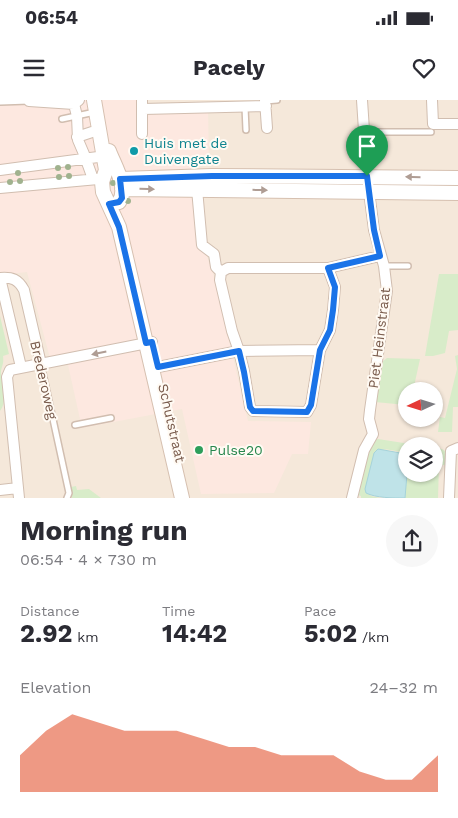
<!DOCTYPE html>
<meta charset="utf-8">
<style>
:root{--surface:#fff;--page:#f7f7f7;--text:#2b2b33;--muted:#7c7c81;--accent:#e76f51}
body{margin:0;font-family:"Work Sans",sans-serif;background:var(--page);color:var(--text);height:100vh;display:flex;flex-direction:column;font-size:19px;white-space:nowrap}
*{box-sizing:border-box;margin:0}
p{font-size:16px;color:var(--muted)}
.icon{flex:none;width:28px;height:28px;fill:none;stroke:currentColor;stroke-width:2;stroke-linecap:round;stroke-linejoin:round}
.map{position:relative;height:398px;overflow:hidden}
.side{display:flex;flex-direction:column;background:var(--surface);flex:1}
.side>*{flex:none}
.needle{width:32px;rotate:266deg}
.buttons{position:absolute;left:398px;top:282px;display:grid;gap:10px}
.buttons a{display:grid;place-items:center;width:45px;height:45px;border-radius:50%;background:var(--surface);box-shadow:0 1px 4px #0004;font-size:25px}
.pin{position:absolute;display:grid;place-items:center;width:42px;height:42px;color:#fff;margin:-51px -21px;border-radius:50% 50% 50% 0;rotate:-45deg;box-shadow:0 0 5px #0007}
.pin .icon{rotate:45deg}
.round{display:grid;place-items:center;flex:none;width:52px;height:52px;border-radius:26px;background:var(--page)}
.headline{display:flex;align-items:center;justify-content:space-between;height:85px;padding:0 20px}
h1{font-size:28px;font-weight:700;line-height:38px}
.figures{display:grid;grid-template-columns:repeat(3,1fr);gap:8px;height:85px;padding:5px 20px}
.figures div{display:grid;align-content:center}
.figures b{font-size:25px;font-weight:700}
.figures small{font-size:14px;font-weight:400}
.figures p{font-size:14px}
.chart{height:140px;padding:10px 20px}
.chart p{display:flex;justify-content:space-between}
.chart svg{width:100%;height:90px;margin-top:5px;fill:var(--accent);opacity:.7}
.status{display:flex;justify-content:space-between;align-items:center;height:35px;padding:0 25px;background:var(--surface);direction:ltr}
.status svg{height:14px;fill:currentColor}
header{display:flex;justify-content:space-between;align-items:center;height:65px;padding:0 20px;background:var(--surface);font-size:22px;font-weight:700}
.map>svg:first-child{display:block}
</style>
<div class="status"><b>06:54</b><svg viewBox="0 0 49 12"><path d="M0 12V9h3v3zM5 12V6h3v6zM10 12V3h3v9zM15 12V0h3v12zM26 1h20v11H26zM47 4h2v5h-2z"/></svg></div>
<header><svg class="icon" aria-label="menu" viewBox="0 0 24 24"><path d="M4 6h16M4 12h16M4 18h16"/></svg>Pacely<svg class="icon" aria-label="heart" viewBox="0 0 24 24"><path d="M12 20l-8-8c-3-5 5-10 8-4 3-6 11-1 8 4z"/></svg></header>
<div class="map">
<svg width="458" height="398" viewBox="0 0 458 398">
<rect width="100%" height="100%" fill="#fdf6ec"/>
<path fill="#f5e8da" fill-rule="evenodd" d="M0 0H458V398H0ZM406 291H434V319H406ZM406 346H434V374H406Z"/>
<path fill="#fde8e0" d="M0 0H139L140 10 208 9 209 62 193 63 200 149 205 151 213 173 248 321 311 322 308 354H292L274 393 201 394 182 309 82 328 66 256 50 258 27 172 0 175Z"/>
<path fill="#d8ecc9" d="M439 174H458V230L449 231 445 253 433 256H425Z
M0 216 9 254 3 256C4 264 2 265 1 271 0 285 9 299 0 311Z
M458 255V307H453L452 332H438L440 317 445 318 457 269 455 256Z
M387 258 420 259 413 291H406V305L375 302 382 262Z
M378 339 423 346H406V354C397 351 381 346 374 353L365 389 371 396 380 398H361V396L355 394 372 341Z
M434 348 442 349 446 352 445 365H439L438 398H405L407 374H434Z
M76 386 77 390 89 389 101 398H72L71 387Z"/>
<path fill="#bfe3e8" stroke="#a5d3da" d="M378 349 406 354 407 374 405 398C393 398 376 398 366 393L365 389 374 353Z"/>
<g fill="none" stroke-linecap="round" stroke-linejoin="round">
<defs>
<path id="lane" d="M265 1 277 0
M0 2 29 1
M245 7 246 30
M62 19 95 12
M364 32H431
M384 166H408
M41 264 69 393 67 398
M75 325 111 318"/>
<path id="street" d="M265 0 267 28
M432 0 433 24H458
M29 1 74 4 79 0
M74 4 77 16 78 40 84 54 93 79
M143 9 266 6
M142 34V0
M77 37 92 32
M0 70 98 57
M0 88 98 79
M197 89 202 145 214 154 216 167 221 172
M0 178C12 177 18 179 24 190L41 264
M0 178 21 267
M320 250 239 251 244 271 250 307 253 311 307 312 311 305 320 250 330 230 333 210 335 187 328 168
M153 268 239 251 232 231 220 180 221 172 228 168H328L380 156
M0 390 18 388
M19 398 7 277 10 270 152 242
M352 398 364 350 373 334 369 319 370 310 387 191 384 166 374 130 367 76 362 0
M449 398 451 351 458 348"/>
<path id="secondary" d="M94 0 106 70 102 82 103 92 119 127 182 398
M109 51C114 65 129 88 119 102
M120 79 212 76 458 78
M122 89 458 93"/>
</defs>
<use href="#lane" stroke="#d1beb0" stroke-width="8"/>
<use href="#street" stroke="#d1beb0" stroke-width="12"/>
<use href="#secondary" stroke="#d6c0b0" stroke-width="16"/>
<use href="#lane" stroke="#fff" stroke-width="5"/>
<use href="#street" stroke="#fff" stroke-width="10"/>
<use href="#secondary" stroke="#fff" stroke-width="14"/>
</g>
<g fill="#a0b28e">
<circle cx="68" cy="67" r="3"/>
<circle cx="58" cy="68" r="3"/>
<circle cx="18" cy="73" r="3"/>
<circle cx="69" cy="76" r="3"/>
<circle cx="59" cy="77" r="3"/>
<circle cx="20" cy="81" r="3"/>
<circle cx="10" cy="82" r="3"/>
<circle cx="113" cy="83" r="3"/>
<circle cx="128" cy="101" r="3"/>
</g>
<defs><path id="oneway-solid" d="M-6-.8H1V-3.2L6.5 0L1 3.2V.8H-6Z" transform="scale(1.25)"/></defs>
<g fill="#af9d94">
<use href="#oneway-solid" transform="translate(413 77) rotate(-179)"/>
<use href="#oneway-solid" transform="translate(147 89) rotate(1)"/>
<use href="#oneway-solid" transform="translate(260 90) rotate(1)"/>
<use href="#oneway-solid" transform="translate(99 253) rotate(168)"/>
</g>
<g fill="none" stroke-linecap="round" stroke-linejoin="round">
<defs>
<path id="route" d="M212 76H367L374 130 380 156 328 168 335 187 333 210 330 230 320 250 311 305 307 312 253 311 250 307 244 272 239 251 158 267 152 242 146 243 119 127 109 104 119 102 122 98 120 79Z"/>
</defs>
<use href="#route" stroke="#fff" stroke-width="10"/>
<use href="#route" stroke="#1a73e8" stroke-width="6"/>
</g>
<circle fill="#0f9aa8" stroke="#fffaf3" stroke-width="2" cx="134" cy="51" r="5"/>
<circle fill="#2e9e5b" stroke="#fffaf3" stroke-width="2" cx="199" cy="350" r="5"/>
<g text-anchor="middle" dominant-baseline="central" stroke-width="4" stroke-linejoin="round" paint-order="stroke">
<g font-size="14" fill="#0d838f" stroke="#fffaf3" text-anchor="start">
<text x="144" y="43">Huis met de<tspan x="144" dy="16">Duivengate</tspan></text>
</g>
<g font-size="14" fill="#7a5c4d" stroke="#fffaf3">
<text transform="translate(379 238) rotate(-83)">Piet Heinstraat</text>
<text transform="translate(44 280) rotate(77)">Brederoweg</text>
<text transform="translate(172 323) rotate(77)">Schutstraat</text>
</g>
<g font-size="14" fill="#27864d" stroke="#fffaf3" text-anchor="start">
<text x="209" y="350">Pulse20</text>
</g>
</g>
</svg>
<div class="buttons">
<a><svg class="needle" viewBox="-14 -14 28 28"><path d="M0-13l5 13h-10z" fill="#e53935"/><path d="M0 13l5-13h-10z" fill="#7c7c81"/></svg></a>
<a><svg class="icon" aria-label="layers" viewBox="0 0 24 24"><path d="M12 4l9 5-9 5-9-5zM3 14l9 5 9-5"/></svg></a>
</div>
<div class="pin" style="left:367px;top:76px;background:#1e9e55"><svg class="icon" aria-label="arrive" viewBox="0 0 24 24"><path d="M6 21V4h12l-3 4 3 4H6"/></svg></div>
</div>
<section class="side">
<div class="headline"><div><h1>Morning run</h1><p>06:54 · 4 × 730 m</p></div><a class="round"><svg class="icon" aria-label="share" viewBox="0 0 24 24"><path d="M12 15V3M7 8l5-5 5 5M5 13v7h14v-7"/></svg></a></div>
<div class="figures">
<div><p>Distance</p><b>2.92<small> km</small></b></div>
<div><p>Time</p><b>14:42</b></div>
<div><p>Pace</p><b>5:02<small> /km</small></b></div>
</div>
<div class="chart"><p><span>Elevation</span>24–32 m</p>
<svg viewBox="0 0 160 44" preserveAspectRatio="none"><path d="M0 44V26L10 14L20 6L30 10L40 14L50 14L60 14L70 18L80 22L90 22L100 26L110 26L120 26L130 34L140 38L150 38L160 26V44z"/></svg>
</div>
</section>
